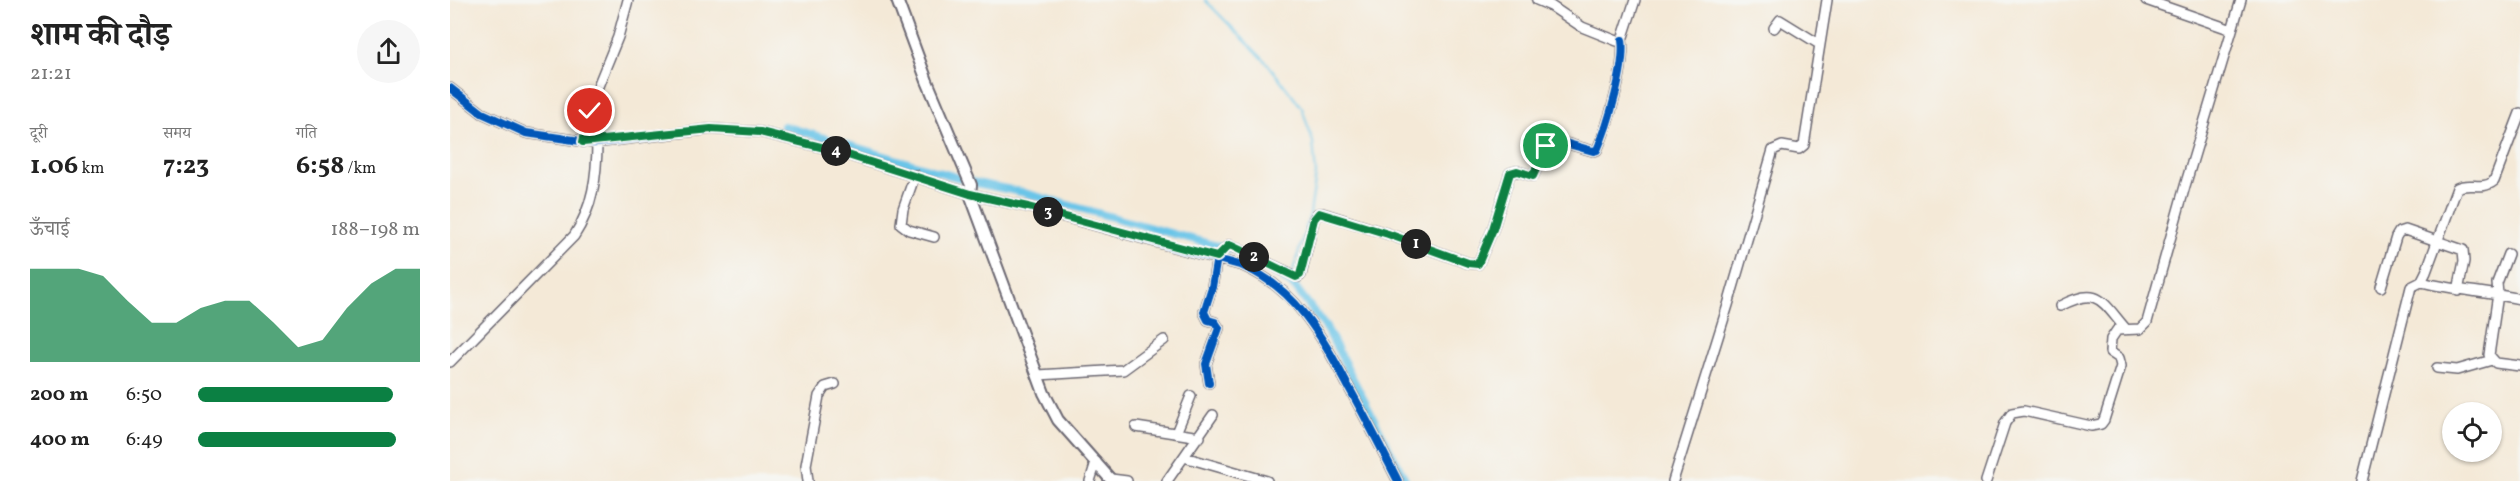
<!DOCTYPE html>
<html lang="hi">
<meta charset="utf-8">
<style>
:root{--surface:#fff;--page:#f6f6f6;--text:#222;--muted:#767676;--accent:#0b8043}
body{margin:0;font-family:Vollkorn,"Noto Serif Devanagari",serif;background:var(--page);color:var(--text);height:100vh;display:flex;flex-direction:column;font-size:22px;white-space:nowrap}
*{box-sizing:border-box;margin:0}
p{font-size:20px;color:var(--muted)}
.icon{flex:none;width:33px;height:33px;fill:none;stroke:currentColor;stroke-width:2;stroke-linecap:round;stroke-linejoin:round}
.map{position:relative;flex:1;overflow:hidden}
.side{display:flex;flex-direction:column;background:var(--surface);width:450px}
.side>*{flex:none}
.controls{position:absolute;left:1992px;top:402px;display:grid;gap:12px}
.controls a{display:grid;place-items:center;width:60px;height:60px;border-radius:50%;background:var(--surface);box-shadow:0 2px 4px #0004;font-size:30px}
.pin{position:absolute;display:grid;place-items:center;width:51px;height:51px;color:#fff;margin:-26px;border:3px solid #fff;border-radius:50%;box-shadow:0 2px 6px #0007}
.km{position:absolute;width:30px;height:30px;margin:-15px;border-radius:50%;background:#222;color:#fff;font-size:16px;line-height:30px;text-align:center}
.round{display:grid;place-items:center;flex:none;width:63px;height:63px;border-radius:32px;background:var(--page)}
.head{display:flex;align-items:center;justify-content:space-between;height:102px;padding:0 30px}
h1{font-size:33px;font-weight:700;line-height:45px}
.stats{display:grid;grid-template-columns:repeat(3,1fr);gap:9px;height:102px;padding:6px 30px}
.stats div{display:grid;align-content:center}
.stats b{font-size:26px;font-weight:700}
.stats small{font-size:16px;font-weight:400}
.stats p{font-size:16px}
.chart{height:168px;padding:12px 30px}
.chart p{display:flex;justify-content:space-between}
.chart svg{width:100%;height:108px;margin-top:6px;fill:var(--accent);opacity:.7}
ul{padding:0 30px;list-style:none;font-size:20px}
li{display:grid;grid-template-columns:96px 72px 1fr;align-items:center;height:45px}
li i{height:15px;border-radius:8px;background:var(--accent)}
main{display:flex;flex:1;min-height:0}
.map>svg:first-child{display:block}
</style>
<main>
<section class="side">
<div class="head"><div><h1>शाम की दौड़</h1><p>21:21</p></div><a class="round"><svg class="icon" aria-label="share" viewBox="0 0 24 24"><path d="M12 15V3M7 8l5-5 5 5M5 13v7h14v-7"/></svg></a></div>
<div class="stats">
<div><p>दूरी</p><b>1.06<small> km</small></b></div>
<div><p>समय</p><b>7:23</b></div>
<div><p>गति</p><b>6:58<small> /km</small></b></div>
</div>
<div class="chart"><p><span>ऊँचाई</span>188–198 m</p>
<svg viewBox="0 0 160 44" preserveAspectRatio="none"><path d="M0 44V6L10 6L20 6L30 9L40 19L50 28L60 28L70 22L80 19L90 19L100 28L110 38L120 35L130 22L140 12L150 6L160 6V44z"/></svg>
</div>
<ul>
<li><b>200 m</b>6:50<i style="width:88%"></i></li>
<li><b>400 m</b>6:49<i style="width:89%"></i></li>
</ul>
</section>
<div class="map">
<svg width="2070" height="481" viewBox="0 0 2070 481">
<rect width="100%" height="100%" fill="#f6f6f2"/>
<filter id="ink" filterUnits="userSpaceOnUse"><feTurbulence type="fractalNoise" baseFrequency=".0167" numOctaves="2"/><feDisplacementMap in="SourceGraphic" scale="12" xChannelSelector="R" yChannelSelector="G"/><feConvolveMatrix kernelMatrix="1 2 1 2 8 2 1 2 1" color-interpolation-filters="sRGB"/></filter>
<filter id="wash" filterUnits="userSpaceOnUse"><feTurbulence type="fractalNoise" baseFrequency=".008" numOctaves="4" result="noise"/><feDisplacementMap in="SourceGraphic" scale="24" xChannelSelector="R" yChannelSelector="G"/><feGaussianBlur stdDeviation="1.35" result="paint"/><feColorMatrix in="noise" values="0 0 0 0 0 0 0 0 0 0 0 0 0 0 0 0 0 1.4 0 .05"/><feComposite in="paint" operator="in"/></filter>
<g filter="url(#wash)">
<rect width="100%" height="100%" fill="#f4e9d7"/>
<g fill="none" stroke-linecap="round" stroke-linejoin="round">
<path stroke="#6ac5e8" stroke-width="2" d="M755 0 818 64 852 108 863 142 866 174 860 214 843 271"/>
<path stroke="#6ac5e8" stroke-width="8" d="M334 126 526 183 571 192 778 249
M803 261 822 270 845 287 877 329 956 481"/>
</g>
</g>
<g filter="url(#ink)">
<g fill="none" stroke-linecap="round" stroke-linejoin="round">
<defs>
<path id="minor" d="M1087 0 1101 6 1132 27 1167 41 1172 40 1185 0
M1696 0 1782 30
M1324 28 1330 20 1369 44
M0 88 32 113 76 133 144 143 261 129 310 132 379 149 520 194 578 207 793 266C846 289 871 335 897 384 915 416 931 448 948 481
M133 142 146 91 168 37 178 0
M465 175 453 209 451 224 459 230 484 237
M2058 254 2047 283 2048 294 2039 355 2046 363 2070 366
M1971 282C2004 290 2037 292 2070 299
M1931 287 1946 237 1949 232 1955 230 2013 250 2014 261 2008 291
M1610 306C1648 286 1651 300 1675 328
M0 362 124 236C143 207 147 176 147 142
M1987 368 2007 370 2042 360
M588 375 673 370 714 340
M759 383 756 364 769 328 765 322 758 320 754 312 762 287 767 257 779 245 848 277 851 275 864 219 867 214 872 213 938 234 1018 263 1028 264 1043 229 1060 173 1067 171 1083 176 1101 139 1143 151 1147 150C1158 126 1176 65 1172 40
M686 427 750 437
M726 433 741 396
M734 457 817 481
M661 479 677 481
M358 481 356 465 369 396 375 387 385 384
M640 481 646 462
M717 481 763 415
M1223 481 1278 305 1323 150 1332 146 1349 149 1354 145 1377 0
M1536 481 1555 423 1562 413 1574 411 1641 426 1651 424 1654 420 1671 366 1669 358 1660 352 1661 339 1667 330 1690 329 1697 322 1735 186 1791 0
M1912 481 1961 287 1971 282 1976 272 2007 188C2019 181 2032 191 2044 181L2070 113"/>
<path id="major" d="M447 0 477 81 521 185 520 194 594 393 608 420 662 481"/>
</defs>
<use href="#minor" stroke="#6c6872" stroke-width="12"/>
<use href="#major" stroke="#6c6872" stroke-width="14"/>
<use href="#minor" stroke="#fff" stroke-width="9"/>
<use href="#major" stroke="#fff" stroke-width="10"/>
<defs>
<path id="cycleway" d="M0 88 32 113 76 133 144 143 261 129 310 132 379 149 520 194 578 207 793 266C846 289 871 335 897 384 915 416 931 448 948 481
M759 383 756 364 769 328 765 322 758 320 754 312 762 287 767 257 779 245 848 277 851 275 864 219 867 214 872 213 938 234 1018 263 1028 264 1043 229 1060 173 1067 171 1083 176 1101 139 1143 151 1147 150C1158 126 1176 65 1172 40"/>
</defs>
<use href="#cycleway" stroke="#f6f6f2" stroke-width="11"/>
<use href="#cycleway" stroke="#0057b8" stroke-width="8"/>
</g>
</g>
<g fill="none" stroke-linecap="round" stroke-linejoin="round" filter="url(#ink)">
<defs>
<path id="route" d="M140 111 133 142 261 129 310 132 379 149 520 194 578 207 767 257 779 245 782 246 846 277 850 275 864 219 869 213 938 234 1018 263 1028 264 1043 229 1060 173 1067 171 1083 176 1096 146"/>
</defs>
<use href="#route" stroke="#fff" stroke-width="12"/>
<use href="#route" stroke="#0b8043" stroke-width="8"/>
</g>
</svg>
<div class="controls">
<a><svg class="icon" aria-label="locate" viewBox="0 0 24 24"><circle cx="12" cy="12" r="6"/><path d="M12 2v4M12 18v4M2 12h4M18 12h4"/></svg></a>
</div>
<div class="pin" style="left:1096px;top:146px;background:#1e9e55"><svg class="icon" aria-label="arrive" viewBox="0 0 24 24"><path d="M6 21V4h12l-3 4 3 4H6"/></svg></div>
<div class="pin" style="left:140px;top:111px;background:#d93025"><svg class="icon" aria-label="check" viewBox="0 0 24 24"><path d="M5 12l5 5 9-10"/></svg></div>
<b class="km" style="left:966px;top:244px">1</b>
<b class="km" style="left:804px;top:257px">2</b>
<b class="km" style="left:598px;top:212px">3</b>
<b class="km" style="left:386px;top:151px">4</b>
</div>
</main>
